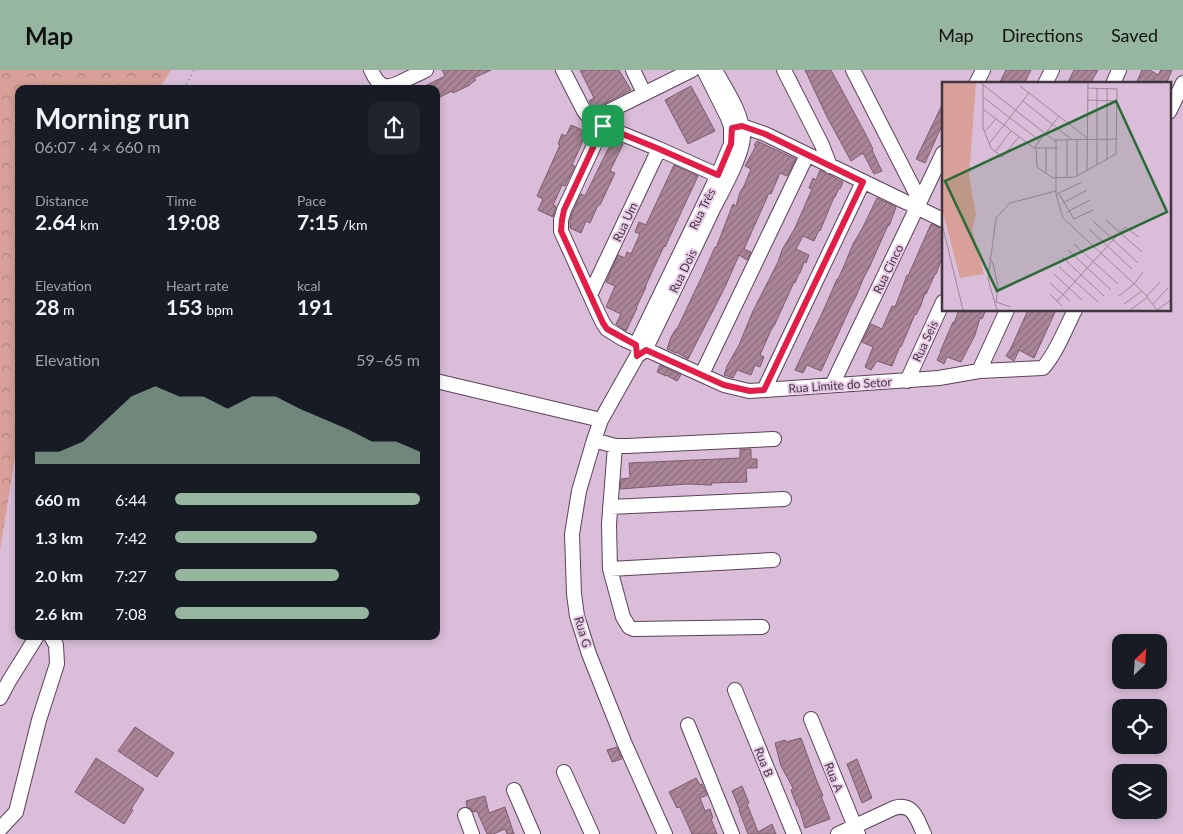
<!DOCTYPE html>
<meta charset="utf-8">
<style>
:root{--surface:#171b24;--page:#20242c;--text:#f1f3f6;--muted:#9ea1a6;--accent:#97b6a0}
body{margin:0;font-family:Lato,sans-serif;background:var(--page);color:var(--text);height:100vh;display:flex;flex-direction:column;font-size:19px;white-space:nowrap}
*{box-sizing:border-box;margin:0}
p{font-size:16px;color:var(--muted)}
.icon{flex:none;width:28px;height:28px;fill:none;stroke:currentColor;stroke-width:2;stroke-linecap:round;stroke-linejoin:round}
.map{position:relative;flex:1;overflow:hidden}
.sheet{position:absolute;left:15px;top:15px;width:425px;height:555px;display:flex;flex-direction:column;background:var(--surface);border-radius:10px;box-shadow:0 2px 8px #0003}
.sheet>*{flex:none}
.needle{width:32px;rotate:25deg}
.buttons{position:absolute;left:1112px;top:564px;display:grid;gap:10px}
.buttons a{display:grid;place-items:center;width:55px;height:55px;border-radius:10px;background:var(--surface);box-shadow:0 2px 8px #0003;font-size:25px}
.pin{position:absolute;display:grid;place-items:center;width:42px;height:42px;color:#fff;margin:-21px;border-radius:10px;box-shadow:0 2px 8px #0006}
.round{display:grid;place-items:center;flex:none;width:52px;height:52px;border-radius:10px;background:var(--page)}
.head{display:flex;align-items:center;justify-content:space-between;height:85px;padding:0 20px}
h1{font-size:28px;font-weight:700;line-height:38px}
.figures{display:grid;grid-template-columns:repeat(3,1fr);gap:8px;height:85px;padding:5px 20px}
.figures div{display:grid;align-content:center}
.figures b{font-size:21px;font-weight:700}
.figures small{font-size:14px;font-weight:400}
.figures p{font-size:14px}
.chart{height:140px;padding:10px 20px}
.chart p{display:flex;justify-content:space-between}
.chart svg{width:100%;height:90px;margin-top:5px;fill:var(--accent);opacity:.7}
ul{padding:0 20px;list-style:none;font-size:16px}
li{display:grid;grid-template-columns:80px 60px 1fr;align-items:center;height:38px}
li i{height:12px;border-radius:6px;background:var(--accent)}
header{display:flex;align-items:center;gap:30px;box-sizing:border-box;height:70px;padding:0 25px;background:var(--accent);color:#111}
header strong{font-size:24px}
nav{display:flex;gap:28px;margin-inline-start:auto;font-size:18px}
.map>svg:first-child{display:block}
</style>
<header>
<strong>Map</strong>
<nav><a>Map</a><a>Directions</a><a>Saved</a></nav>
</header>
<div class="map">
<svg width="1183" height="764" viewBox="0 0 1183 764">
<defs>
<pattern id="forest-crowns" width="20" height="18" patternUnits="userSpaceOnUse" patternTransform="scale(1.25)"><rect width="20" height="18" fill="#d8a098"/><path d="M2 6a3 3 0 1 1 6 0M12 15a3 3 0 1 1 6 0" fill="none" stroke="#b1837d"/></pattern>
<pattern id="building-hatch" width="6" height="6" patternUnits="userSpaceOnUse" patternTransform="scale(1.25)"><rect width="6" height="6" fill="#aa8597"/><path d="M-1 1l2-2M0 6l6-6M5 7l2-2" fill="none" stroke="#8c6e7d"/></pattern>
</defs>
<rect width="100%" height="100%" fill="#dabdd9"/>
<path fill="url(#forest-crowns)" d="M0 0H171L159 19H19V363L0 480Z"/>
<path fill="url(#building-hatch)" stroke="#7e5c6d" d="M442 0H491L474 8 476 10 470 14V15L453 23 452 21 436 29V19H419L445 6Z
M580 0H619L631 20 594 39 589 31 594 28Z
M805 0H831L864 61 873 79 872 80 878 93 882 101 874 104 863 83 851 91 827 47Z
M1006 0H1031L1024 14H999Z
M1074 0H1098L1090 14H1067Z
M1142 0H1150L1158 5 1161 0H1172L1166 14H1136Z
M691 16 715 61 688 74 665 30Z
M943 33V53L925 93 916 89Z
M571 55 587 62 572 95 575 96 565 116 562 115 553 135 556 136 553 147 538 140 543 129 537 126 560 75 558 74 562 64 566 66Z
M613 69 623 74 610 101 615 103 600 135H598L590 153 586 151 581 163 570 158V151L572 143 581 124 585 126Z
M757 71 796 89 787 106 780 103 771 124 769 123 744 179 751 182 747 190 739 185 725 217 688 289 676 282V283L667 279 671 267 676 259H677L704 202 715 177 716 178 733 134 736 136 740 122 744 116 751 99 745 96 756 76 754 75Z
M674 95 698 106 665 177 664 176 645 217H646L636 238H637L626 261 616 254 621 244 606 237 615 216 606 212 618 185 625 188 627 182 631 184 640 164 635 162 639 152 646 155Z
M820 100 843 112 840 119 839 118 835 127H834L820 161 819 160 814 171 803 166 796 179 809 185 806 193 804 192 800 203H799L795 213 794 212 775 254 771 260 760 285 764 287 760 297 755 295 751 305 737 300 733 308 724 305 727 296 739 275 753 241 778 192 782 180 795 158 812 119 809 118 813 108 816 110Z
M877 128 896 137 889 156 888 155 870 196 864 207 856 226 850 238 821 301 807 295 803 303 795 300 824 239 837 209H838L844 196 853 174 863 157Z
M931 154 943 159V185L936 204H935L926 224 925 223 921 235 916 245 915 244 901 277 900 276 892 296 877 291 871 300 865 297 873 277 862 272 871 254 882 259 892 236 895 237 899 227 907 205 908 206Z
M959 240H980L985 242 982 249 980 248 975 265 961 292 947 287 944 294 937 290 941 282H940L953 252 954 253Z
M1028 240H1056L1034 288 1019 280 1014 291 1006 286 1011 278Z
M660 295 681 305 677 311 666 305V306L657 302Z
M740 379H751V389H757V398H746L747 412 711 413 712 415 687 414 620 419 621 409 630 408 629 393 740 388Z
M135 657 174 683 157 707 118 681Z
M801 668 816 709 823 726H821L830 749 805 758 798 735 797 736 791 720 793 718 781 696 775 673 785 670 786 672Z
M617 677 622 689 612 692 607 680Z
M96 688 144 719 131 739 133 740 124 754 75 722Z
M857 689 872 728 862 733 847 694Z
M696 708 700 715 702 714 707 725 700 728 705 741 710 739 713 748 711 749 717 764H692L680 737 677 738 669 722Z
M742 716 749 733 747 734 758 762 772 754 776 764H748L739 740H740L732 721Z
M485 726 489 743 505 737 514 764H507L505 759 493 764H487L477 741 473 742 471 739 467 737 466 731Z"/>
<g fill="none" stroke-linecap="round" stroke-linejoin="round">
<defs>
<path id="minor" d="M371 0C379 18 386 20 403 11 411 7 418 4 426 0
M563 0 584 41 591 50 603 56 659 79 726 109
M633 0 644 23
M784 0 822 75 830 96
M853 0 920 131
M976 14 983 0
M1045 14 1052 0
M1113 14 1119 0
M1169 42 1183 13
M591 50 692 0
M603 56 564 140 561 150V161L599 245 603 253 607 259 623 269 724 315 749 321 939 308 979 301 1043 298C1057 282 1065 259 1075 240
M735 57 742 56 765 64 943 150
M590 225 659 79
M636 275 718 105 731 74V57L728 48 704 0
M979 301 1007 240
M702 304 807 85
M436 311 601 350
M907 311 943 232
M832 315 943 83
M764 320 863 112
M594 370 615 376H627L774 369
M615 376 609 454 610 499 623 547 629 557 634 559 762 557
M610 437 784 429
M610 499 773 490
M735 620 794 764
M0 628 9 611 37 566
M811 649 858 764
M688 655 732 764
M564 702 592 764
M514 720 533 764
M465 745 472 764
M0 759 16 742 39 650 57 594 56 575 51 566
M665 764 624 672 589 584 577 546 574 524 572 464 579 421 594 370 601 350 637 286 645 280C668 233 691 186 713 139 722 122 743 84 743 66 742 42 726 20 715 0
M838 764 894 738C914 732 917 750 924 764"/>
</defs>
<use href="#minor" stroke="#5b425a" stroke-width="16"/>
<path stroke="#978296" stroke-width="2" stroke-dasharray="1 4" stroke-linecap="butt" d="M184 19 194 0"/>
<use href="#minor" stroke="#fff" stroke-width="14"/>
</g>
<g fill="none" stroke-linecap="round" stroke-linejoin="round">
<defs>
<path id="route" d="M603 56 659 79 718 105 731 74 732 58 742 56 765 64 863 112 764 320 750 321 724 315 646 280 637 286 636 275 607 259 603 253 561 161 562 150 564 140Z"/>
</defs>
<use href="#route" stroke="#fff" stroke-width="10"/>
<use href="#route" stroke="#e11d48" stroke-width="6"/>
</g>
<g text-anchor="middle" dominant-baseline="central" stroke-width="4" stroke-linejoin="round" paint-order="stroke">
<g font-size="12" fill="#413540" stroke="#e8cae6">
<text transform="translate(702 139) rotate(-64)">Rua Três</text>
<text transform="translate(625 152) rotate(-65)">Rua Um</text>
<text transform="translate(888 199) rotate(-64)">Rua Cinco</text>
<text transform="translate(683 201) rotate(-64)">Rua Dois</text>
<text transform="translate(925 271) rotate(-65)">Rua Seis</text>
<text transform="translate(840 315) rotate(-4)">Rua Limite do Setor</text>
<text transform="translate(583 562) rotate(74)">Rua G</text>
<text transform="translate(764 692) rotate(68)">Rua B</text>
<text transform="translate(834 707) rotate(68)">Rua A</text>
</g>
</g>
<g transform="translate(942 12)">
<rect width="229" height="229" fill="#dabdd9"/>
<path d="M0 1H34L27 94 34 133 30 147 42 192 18 196 0 127Z" fill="#d8a098"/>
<path fill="none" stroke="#9d879c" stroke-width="1" d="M39 1 114 60M41 2V46L49 66 60 75 77 55M78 4 145 56M41 15 98 59M145 18 175 19M81 19 129 57M41 27 92 66M42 50 54 37M114 57V112L121 136 202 211 215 228M113 58 175 57M47 62 87 11M92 66 117 34M92 66H116M94 67 95 85 111 96 133 95 174 72 175 7 145 6M53 70 69 49M165 77V6M155 83V6M145 88 146 1M104 92V66M135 94V57M125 96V57M115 112 140 100M117 112 132 137 151 128M121 121 145 108M125 130 148 118M164 138 200 170M151 139 196 181M0 142 21 228M147 147 190 187M132 162 176 202M126 168 169 208M120 175 162 214M47 176 51 181 56 205 54 220M117 185 156 220M112 192 140 218M108 201 128 219M108 212 120 224M177 214 192 202 201 190M205 214 218 200M115 219 183 145 197 155M54 220 69 225M182 222 200 209M211 222 226 206M55 228 46 197 54 136 68 121 114 109M188 228 206 215M215 228 229 218"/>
<path fill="#2a6c37" fill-opacity="0.15" stroke="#2a6c37" stroke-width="2.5" d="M174 19 225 130 55 209 3 99Z"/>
<rect width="229" height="229" fill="none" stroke="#413540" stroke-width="2.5"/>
</g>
</svg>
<div class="buttons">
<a><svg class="needle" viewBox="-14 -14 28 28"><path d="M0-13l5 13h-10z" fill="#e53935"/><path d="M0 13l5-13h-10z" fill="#9ea1a6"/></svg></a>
<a><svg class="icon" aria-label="locate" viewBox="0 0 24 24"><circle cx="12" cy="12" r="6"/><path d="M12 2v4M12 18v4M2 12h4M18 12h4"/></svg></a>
<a><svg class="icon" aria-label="layers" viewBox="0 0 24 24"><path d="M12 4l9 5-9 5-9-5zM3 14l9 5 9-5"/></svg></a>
</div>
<div class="pin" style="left:603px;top:56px;background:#1e9e55"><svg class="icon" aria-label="arrive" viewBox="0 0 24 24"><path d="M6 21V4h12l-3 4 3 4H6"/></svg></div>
<section class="sheet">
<div class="head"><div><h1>Morning run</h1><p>06:07 · 4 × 660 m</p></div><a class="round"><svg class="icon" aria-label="share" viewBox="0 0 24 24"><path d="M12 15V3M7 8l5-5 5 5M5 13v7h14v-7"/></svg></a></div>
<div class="figures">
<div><p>Distance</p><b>2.64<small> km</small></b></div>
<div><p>Time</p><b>19:08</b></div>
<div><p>Pace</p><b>7:15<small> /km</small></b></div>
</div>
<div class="figures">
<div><p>Elevation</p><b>28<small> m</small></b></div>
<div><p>Heart rate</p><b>153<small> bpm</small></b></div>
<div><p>kcal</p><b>191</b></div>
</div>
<div class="chart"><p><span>Elevation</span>59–65 m</p>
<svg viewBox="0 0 160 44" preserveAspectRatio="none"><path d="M0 44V38L10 38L20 33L30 22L40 11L50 6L60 11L70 11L80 17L90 11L100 11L110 17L120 22L130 27L140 33L150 33L160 38V44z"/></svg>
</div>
<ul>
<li><b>660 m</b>6:44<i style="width:100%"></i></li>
<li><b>1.3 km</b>7:42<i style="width:58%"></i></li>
<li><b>2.0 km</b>7:27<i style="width:67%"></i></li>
<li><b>2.6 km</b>7:08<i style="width:79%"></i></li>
</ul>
</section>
</div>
